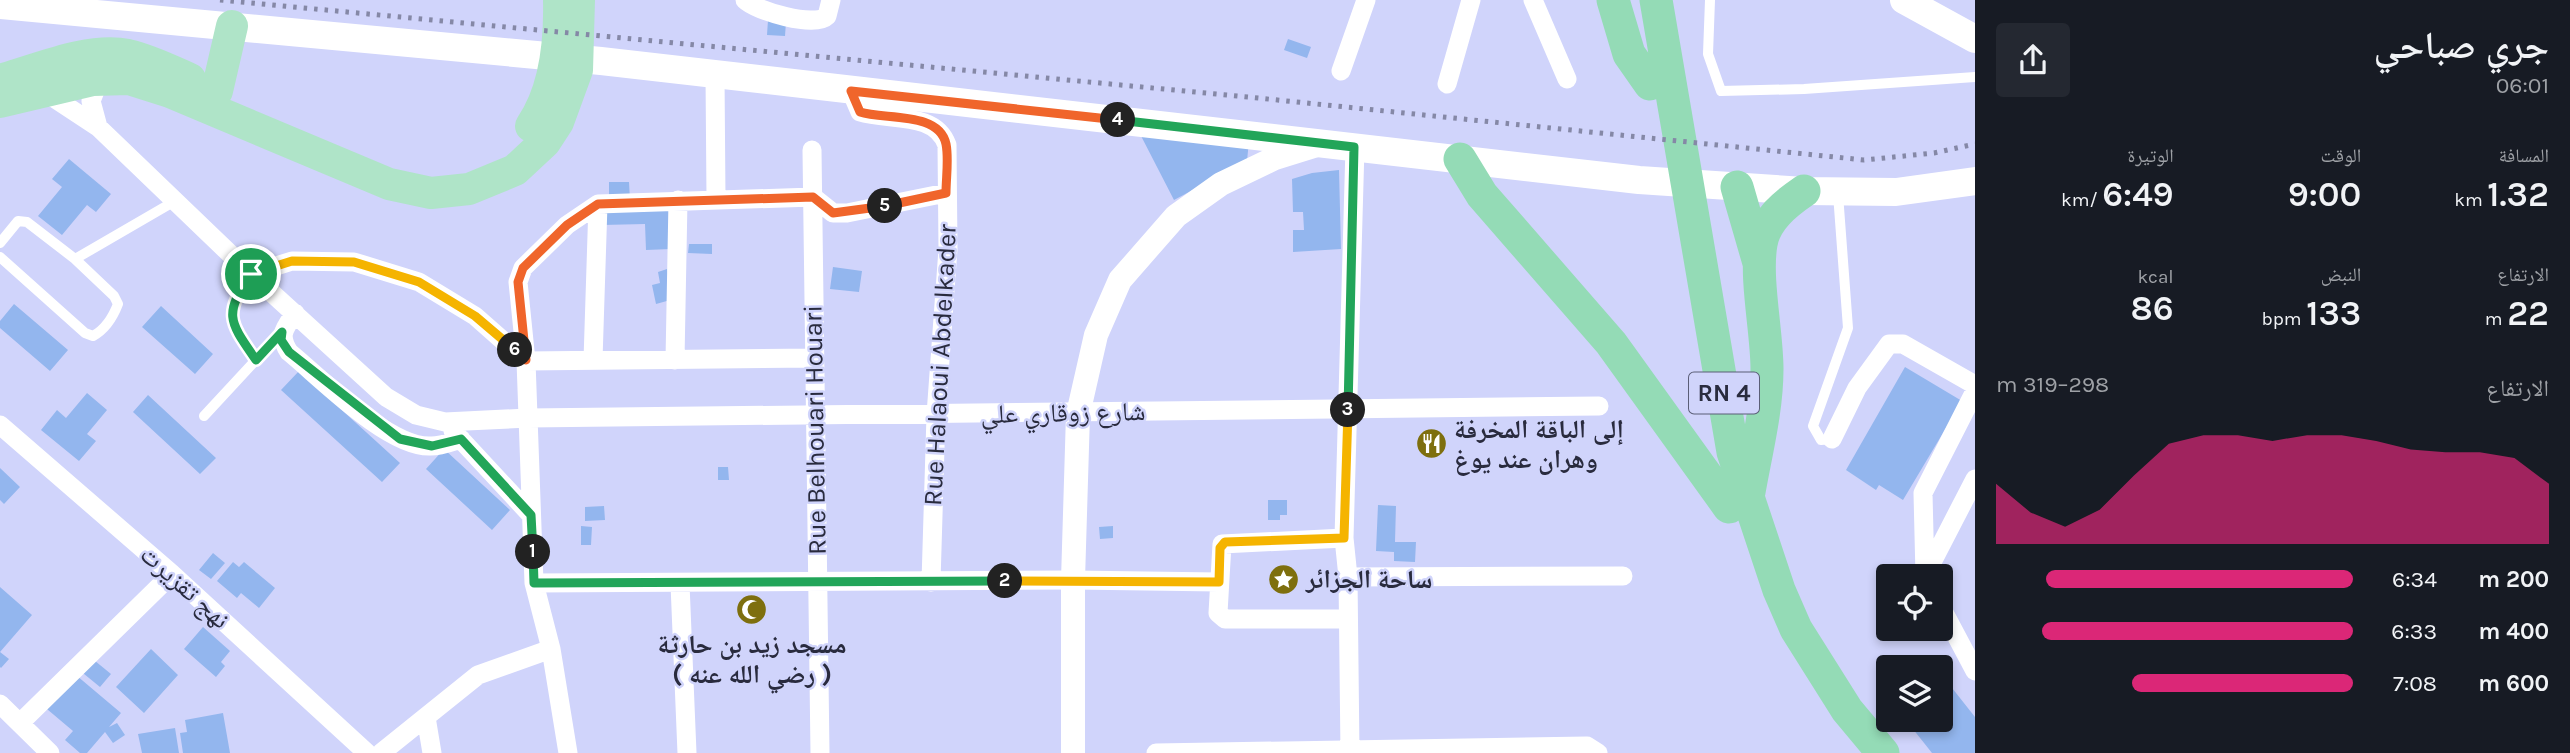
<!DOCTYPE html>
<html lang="ar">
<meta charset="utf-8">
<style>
:root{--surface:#171b24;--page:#242831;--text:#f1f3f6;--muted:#9ea1a6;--accent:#db2777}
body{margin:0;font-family:Karla,"Noto Naskh Arabic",sans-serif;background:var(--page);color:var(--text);direction:rtl;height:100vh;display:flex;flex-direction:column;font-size:26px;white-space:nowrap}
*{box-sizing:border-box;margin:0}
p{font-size:23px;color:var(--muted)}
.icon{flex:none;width:38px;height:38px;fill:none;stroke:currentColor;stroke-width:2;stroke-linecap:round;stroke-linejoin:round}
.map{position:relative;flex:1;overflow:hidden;direction:ltr}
.side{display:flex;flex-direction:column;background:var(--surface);width:595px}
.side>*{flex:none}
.buttons{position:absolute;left:1876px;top:564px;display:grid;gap:14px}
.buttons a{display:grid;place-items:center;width:77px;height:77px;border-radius:7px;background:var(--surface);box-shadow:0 4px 10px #0003;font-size:35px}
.pin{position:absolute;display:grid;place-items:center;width:60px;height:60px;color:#fff;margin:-30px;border:4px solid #fff;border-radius:50%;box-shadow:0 2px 7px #0007}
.km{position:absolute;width:35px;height:35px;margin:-18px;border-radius:50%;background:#222;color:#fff;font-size:19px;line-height:35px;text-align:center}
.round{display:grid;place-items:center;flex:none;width:74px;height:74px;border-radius:7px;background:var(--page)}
.head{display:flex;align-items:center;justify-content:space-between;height:119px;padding:0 21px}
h1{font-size:38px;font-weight:600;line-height:52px}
.stats{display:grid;grid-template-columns:repeat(3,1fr);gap:10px;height:119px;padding:7px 21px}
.stats div{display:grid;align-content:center}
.stats b{font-size:35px;font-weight:600}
.stats small{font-size:19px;font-weight:400}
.stats p{font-size:19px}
.chart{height:196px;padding:14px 21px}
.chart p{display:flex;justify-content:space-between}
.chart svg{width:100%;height:126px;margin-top:7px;fill:var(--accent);opacity:.7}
ul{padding:0 21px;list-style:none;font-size:23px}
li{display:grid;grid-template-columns:112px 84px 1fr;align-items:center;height:52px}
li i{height:18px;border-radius:9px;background:var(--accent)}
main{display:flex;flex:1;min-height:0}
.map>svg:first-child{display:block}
</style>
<main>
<section class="side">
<div class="head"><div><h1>جري صباحي</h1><p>06:01</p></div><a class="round"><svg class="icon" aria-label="share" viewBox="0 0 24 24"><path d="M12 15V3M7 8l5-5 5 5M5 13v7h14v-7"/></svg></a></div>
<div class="stats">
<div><p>المسافة</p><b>1.32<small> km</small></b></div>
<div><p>الوقت</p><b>9:00</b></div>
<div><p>الوتيرة</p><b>6:49<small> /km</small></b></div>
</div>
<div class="stats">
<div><p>الارتفاع</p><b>22<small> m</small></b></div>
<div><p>النبض</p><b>133<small> bpm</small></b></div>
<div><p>kcal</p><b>86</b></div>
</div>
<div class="chart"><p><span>الارتفاع</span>298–319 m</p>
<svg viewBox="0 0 160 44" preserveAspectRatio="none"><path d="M0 44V23L10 33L20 38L30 32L40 20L50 9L60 6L70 6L80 8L90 6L100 6L110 8L120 11L130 12L140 12L150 14L160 23V44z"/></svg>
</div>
<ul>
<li><b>200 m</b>6:34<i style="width:86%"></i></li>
<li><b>400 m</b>6:33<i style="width:87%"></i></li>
<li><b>600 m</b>7:08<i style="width:62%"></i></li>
</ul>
</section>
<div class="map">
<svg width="1975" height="753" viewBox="0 0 1975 753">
<rect width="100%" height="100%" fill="#d0d4fb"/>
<path fill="#93b6ee" d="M768 20 786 22 785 36 767 35Z
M1288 39 1311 47 1307 58 1284 50Z
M1139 132 1249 141 1247 161 1174 200Z
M69 159 111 194 96 212 87 205 62 235 38 216 62 187 52 179Z
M1339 170 1341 249 1293 252V230H1304L1303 212H1293L1292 179 1312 173Z
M609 182H629L630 200 669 198 671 249 646 250 645 224 602 225 609 201Z
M689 244H712V254L688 253Z
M833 267 862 271 859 292 830 289Z
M667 269 674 299 656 304 652 285 660 283 658 272Z
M14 304 68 350 50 371 0 328V321Z
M161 306 213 354 195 374 142 327Z
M1905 367 1962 401 1903 500 1879 485 1876 490 1846 470Z
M299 371 400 463 382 482 281 390Z
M87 393 107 410 87 434 96 441 79 461 41 430 57 410 66 418Z
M148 395 216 458 200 474 133 412Z
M444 449 510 510 492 530 426 469Z
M718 467H728L729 480H718Z
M0 468 20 487 4 504 0 500Z
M1268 500H1287V515H1280V520H1268Z
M1378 505 1396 506 1395 542H1416L1415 562 1394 561V552L1376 551Z
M604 506 605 520 585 521V507Z
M581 526 592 527 591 545H581Z
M1113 526V538L1100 539 1099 527Z
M213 553 225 563 211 579 199 570Z
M233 562 239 567 244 562 275 588 259 608 241 593 237 598 217 581Z
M0 587 32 615 0 652 9 659 1 668 0 667Z
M203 627 230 651 221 662 225 666 216 677 184 649Z
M151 649 178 675 144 713 116 687Z
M89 656 111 674 100 687 78 669Z
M70 670 121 713 109 727 117 723 125 735 113 743 105 732 87 753H80L65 740 73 731 41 704Z
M1941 674 1975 717V753H1932L1905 719H1941Z
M223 713 230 753H183L180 733 187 732 185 720Z
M175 728 179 753H142L138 734Z"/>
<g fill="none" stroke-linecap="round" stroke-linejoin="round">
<path stroke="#fff" stroke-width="10" d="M1710 0 1708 54 1721 91 1804 89 1975 77
M0 243 18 221 27 222 75 259 114 296 118 304C113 317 106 329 93 336L85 333 0 257
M75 259 175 201
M251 274C224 315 229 321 256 360
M204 416 281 333
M1832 439 1821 440 1813 426 1848 328 1838 194"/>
<path stroke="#fff" stroke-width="19" d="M745 0C756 11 815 28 827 16L831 0
M1533 0 1567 79
M1341 71 1366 0
M715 75 716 199
M47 84 54 98 98 127 251 274 386 397 416 415 445 422 528 418 1599 406
M1447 84 1471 0
M851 91 860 112C889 121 935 111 947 145L948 249 936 415 931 582
M98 127 91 101 97 86 110 79
M812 150 820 753
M251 274 292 261 354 262 419 282 475 316 526 361 814 358
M295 313C284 329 278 335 289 352 322 379 387 446 429 446 439 447 451 442 461 439
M593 360 598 204
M675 360 678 200
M0 425 172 574 367 753
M453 431 531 515
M1832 439 1857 388 1889 344H1903L1975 385
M1344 538 1222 544 1218 613 1225 619H1347
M1926 574 1975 479
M1925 576 1923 493 1975 391
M1348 577 1623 576
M534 583 1073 580 1219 582
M680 584 687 753
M1941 607 1975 671
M0 704 50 753
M426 717 432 753
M20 723 172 574
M381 753 478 675 551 649
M568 753 551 649 534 583 526 361 518 282 523 268 567 225 598 204 813 197 833 213H847L946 193
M1156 753 1587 746 1598 753
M1350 753 1348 577 1344 538 1355 147"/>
<path stroke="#fff" stroke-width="24" d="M1073 753V580L1078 414 1096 335 1120 280 1176 216 1221 184 1275 158 1320 144"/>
<path stroke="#fff" stroke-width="28" d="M1904 0 1975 39
M0 5 601 61 1639 180 1804 191 1896 192 1975 181"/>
<path stroke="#afe4c8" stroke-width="32" d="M0 80C39 69 88 47 128 55 150 60 170 70 190 79
M217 91 232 26
M0 102 93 80 129 79 170 92 389 184 431 193 469 189 515 170 545 142 558 122 577 70 579 0
M531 126C555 91 560 42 559 0"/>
<path stroke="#94dbb6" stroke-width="33" d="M1613 0 1629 54 1650 84
M1656 0 1733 452 1779 590 1796 629 1847 710 1883 753
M1460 159 1482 195 1611 343 1729 507
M1737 187 1759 263
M1749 492C1756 452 1767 410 1767 369 1767 332 1755 279 1761 244 1765 220 1785 204 1804 191"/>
<path stroke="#8588a6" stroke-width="5" stroke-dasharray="3.5 7" stroke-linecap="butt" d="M220 0 1248 97 1864 160 1934 153 1975 144"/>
</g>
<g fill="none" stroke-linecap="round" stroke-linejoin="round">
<defs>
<path id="split-1" d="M251 274C223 315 229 321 256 360L282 332 281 340 289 352 400 439 432 446 461 439 531 515 533 552"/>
<path id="split-2" d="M533 552 534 583 1005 581"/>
<path id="split-3" d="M1005 581 1219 582 1220 548 1225 542 1344 538 1348 410"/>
<path id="split-4" d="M1118 120 1354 147 1348 410"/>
<path id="split-5" d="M885 206 946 193C946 178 949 159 946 144 939 111 884 120 860 112L851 91 1118 120"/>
<path id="split-6" d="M515 350 526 360 518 282 523 268 567 225 598 204 813 197 833 213 885 206"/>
<path id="split-7" d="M251 274 292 261 354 262 419 282 475 316 515 350"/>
</defs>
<use href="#split-1" stroke="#fff" stroke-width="14"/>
<use href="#split-2" stroke="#fff" stroke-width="14"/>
<use href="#split-3" stroke="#fff" stroke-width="14"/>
<use href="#split-4" stroke="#fff" stroke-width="14"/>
<use href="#split-5" stroke="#fff" stroke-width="14"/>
<use href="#split-6" stroke="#fff" stroke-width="14"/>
<use href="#split-7" stroke="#fff" stroke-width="14"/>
<use href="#split-1" stroke="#22a559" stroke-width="9"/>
<use href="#split-2" stroke="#22a559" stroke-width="9"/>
<use href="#split-3" stroke="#f5b400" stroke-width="9"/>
<use href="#split-4" stroke="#22a559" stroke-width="9"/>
<use href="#split-5" stroke="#f0652b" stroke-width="9"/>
<use href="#split-6" stroke="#f0652b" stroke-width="9"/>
<use href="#split-7" stroke="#f5b400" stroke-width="9"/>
</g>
<defs>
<symbol id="restaurant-disc" viewBox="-11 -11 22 22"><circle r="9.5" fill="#7e6f0e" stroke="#d0d4fb"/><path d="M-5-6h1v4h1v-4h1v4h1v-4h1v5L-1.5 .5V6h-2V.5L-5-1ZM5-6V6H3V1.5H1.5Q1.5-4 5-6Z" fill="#fff"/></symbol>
<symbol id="sight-disc" viewBox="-11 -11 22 22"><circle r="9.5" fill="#7e6f0e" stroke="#d0d4fb"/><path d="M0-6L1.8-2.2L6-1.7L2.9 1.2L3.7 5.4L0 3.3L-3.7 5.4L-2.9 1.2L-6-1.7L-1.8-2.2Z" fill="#fff"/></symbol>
<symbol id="mosque-disc" viewBox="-11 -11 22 22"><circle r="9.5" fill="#7e6f0e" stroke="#d0d4fb"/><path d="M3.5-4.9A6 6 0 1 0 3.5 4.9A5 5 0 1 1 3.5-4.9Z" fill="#fff"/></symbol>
</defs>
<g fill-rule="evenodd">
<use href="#restaurant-disc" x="1414" y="426" width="35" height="35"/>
<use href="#sight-disc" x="1266" y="562" width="35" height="35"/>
<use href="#mosque-disc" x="734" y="592" width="35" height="35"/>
</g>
<g text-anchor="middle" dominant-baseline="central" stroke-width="5" stroke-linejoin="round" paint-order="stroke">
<rect fill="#d0d4fb" stroke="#5b5e77" stroke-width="2" x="1689" y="372.5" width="70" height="41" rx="5"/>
<g font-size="24" font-weight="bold" fill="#292b3e">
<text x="1724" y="393">RN 4</text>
</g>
<g font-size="26" fill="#292b3e" stroke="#d0d4fb">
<text transform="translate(940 365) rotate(-87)">Rue Halaoui Abdelkader</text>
<text transform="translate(1063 413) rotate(-1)">شارع زوقاري علي</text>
<text transform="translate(815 430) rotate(-91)">Rue Belhouari Houari</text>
<text transform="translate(185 587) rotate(42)">نهج تقزيرت</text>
</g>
<g font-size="26" font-weight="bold" fill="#292b3e" stroke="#d0d4fb" text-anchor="start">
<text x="1454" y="429">إلى الباقة المخرفة<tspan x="1454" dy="30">وهران عند يوغ</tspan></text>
<text x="1306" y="579">ساحة الجزائر</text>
<text x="752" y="644" text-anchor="middle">مسجد زيد بن حارثة<tspan x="752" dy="30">( رضي الله عنه )</tspan></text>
</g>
</g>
</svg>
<div class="buttons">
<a><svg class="icon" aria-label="locate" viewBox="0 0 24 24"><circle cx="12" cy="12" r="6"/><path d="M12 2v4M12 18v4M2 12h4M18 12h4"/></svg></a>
<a><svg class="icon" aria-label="layers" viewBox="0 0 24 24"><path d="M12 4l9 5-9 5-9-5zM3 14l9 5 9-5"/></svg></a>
</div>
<div class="pin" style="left:251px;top:274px;background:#1e9e55"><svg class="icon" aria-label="arrive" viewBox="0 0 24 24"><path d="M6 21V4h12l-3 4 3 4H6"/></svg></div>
<b class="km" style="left:533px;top:552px">1</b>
<b class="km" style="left:1005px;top:581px">2</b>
<b class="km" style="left:1348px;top:410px">3</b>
<b class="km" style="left:1118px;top:120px">4</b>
<b class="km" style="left:885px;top:206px">5</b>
<b class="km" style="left:515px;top:350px">6</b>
</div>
</main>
